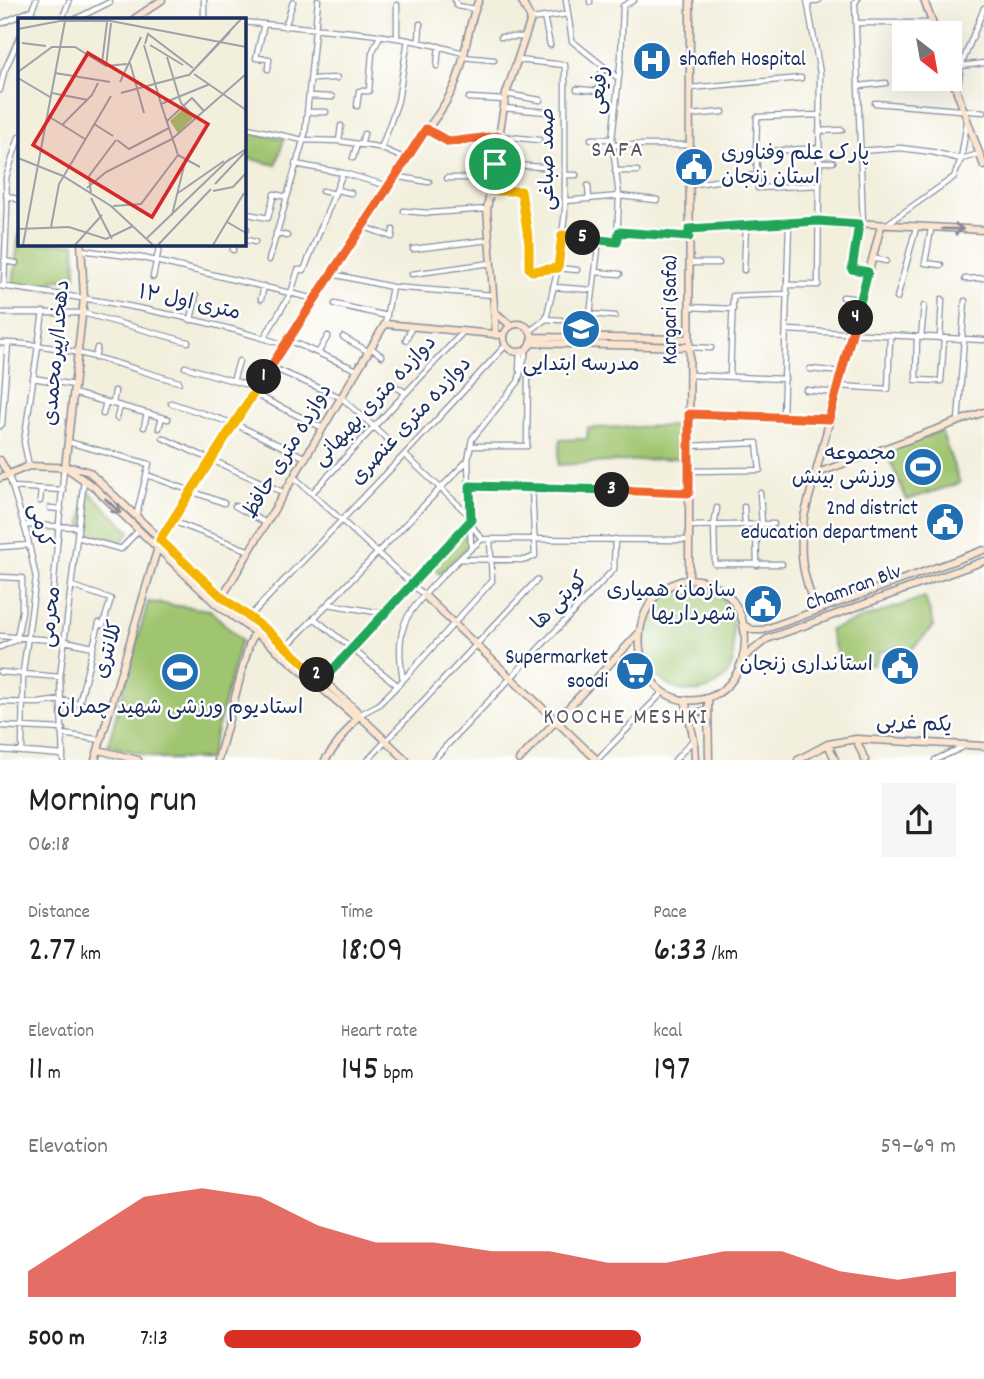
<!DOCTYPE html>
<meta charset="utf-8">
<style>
:root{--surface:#fff;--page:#f6f6f6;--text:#222;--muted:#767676;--accent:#d93025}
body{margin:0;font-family:Dekko,"Playpen Sans Arabic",sans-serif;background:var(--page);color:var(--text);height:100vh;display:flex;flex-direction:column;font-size:26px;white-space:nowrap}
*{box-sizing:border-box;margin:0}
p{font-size:23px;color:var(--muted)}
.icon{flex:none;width:38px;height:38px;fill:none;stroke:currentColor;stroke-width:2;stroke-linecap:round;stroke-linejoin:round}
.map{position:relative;height:760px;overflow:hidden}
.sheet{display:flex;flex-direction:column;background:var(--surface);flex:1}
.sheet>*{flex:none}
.needle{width:46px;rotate:149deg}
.fabs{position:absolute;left:892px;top:21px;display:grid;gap:14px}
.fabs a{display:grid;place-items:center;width:70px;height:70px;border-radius:0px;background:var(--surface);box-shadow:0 7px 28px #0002;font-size:35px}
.pin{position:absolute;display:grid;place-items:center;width:60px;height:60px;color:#fff;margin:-30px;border:4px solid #fff;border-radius:50%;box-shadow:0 2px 7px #0007}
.km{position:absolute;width:35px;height:35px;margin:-18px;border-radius:50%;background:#222;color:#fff;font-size:19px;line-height:35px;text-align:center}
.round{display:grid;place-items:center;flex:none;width:74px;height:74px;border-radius:0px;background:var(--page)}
.summary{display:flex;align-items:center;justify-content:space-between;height:119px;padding:0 28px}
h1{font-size:38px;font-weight:600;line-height:52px}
.stats{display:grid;grid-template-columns:repeat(3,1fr);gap:10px;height:119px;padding:7px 28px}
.stats div{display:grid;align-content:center}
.stats b{font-size:35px;font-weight:600}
.stats small{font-size:19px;font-weight:400}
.stats p{font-size:19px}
.chart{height:196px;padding:14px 28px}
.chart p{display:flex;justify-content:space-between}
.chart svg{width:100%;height:126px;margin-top:7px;fill:var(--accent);opacity:.7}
ul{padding:0 28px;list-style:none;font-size:23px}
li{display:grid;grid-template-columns:112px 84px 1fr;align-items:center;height:52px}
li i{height:18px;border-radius:9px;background:var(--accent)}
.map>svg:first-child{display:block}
</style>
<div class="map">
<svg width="984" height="760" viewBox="0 0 984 760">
<rect width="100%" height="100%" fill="#fff"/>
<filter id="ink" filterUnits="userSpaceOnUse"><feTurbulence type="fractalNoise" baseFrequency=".0143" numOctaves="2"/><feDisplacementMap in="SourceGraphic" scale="14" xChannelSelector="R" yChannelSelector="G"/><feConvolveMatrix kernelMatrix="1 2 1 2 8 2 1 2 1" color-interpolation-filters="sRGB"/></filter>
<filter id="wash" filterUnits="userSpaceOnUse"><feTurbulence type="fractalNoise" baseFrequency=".00686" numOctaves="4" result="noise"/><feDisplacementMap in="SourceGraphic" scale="28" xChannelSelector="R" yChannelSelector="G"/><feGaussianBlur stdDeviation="1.57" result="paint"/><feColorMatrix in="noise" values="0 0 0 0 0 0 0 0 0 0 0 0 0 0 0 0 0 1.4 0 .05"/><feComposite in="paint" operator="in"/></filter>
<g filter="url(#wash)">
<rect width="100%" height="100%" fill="#f3efdd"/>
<path fill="#a0c56f" stroke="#5e7a66" stroke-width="2" d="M243 130 284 139 276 165 243 157Z
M19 232V243H75L76 278 53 280 51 290 13 285Z
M681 426 678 458 558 465 560 440 587 439 588 428Z
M941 431 960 483 907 500 886 451Z
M86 489 130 531 121 543 81 532Z
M467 528 470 544 440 574 431 566Z
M687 585C726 590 735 605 733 643 733 654 735 663 728 673 709 700 667 697 652 667 637 634 652 595 687 585Z
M925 597 934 626 907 654 899 646 880 652 874 665 840 663 829 630Z
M148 602 210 610 241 640 209 759H161L108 745Z"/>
</g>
<g filter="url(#ink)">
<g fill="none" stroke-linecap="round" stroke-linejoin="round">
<defs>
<path id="street" d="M455 0 457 6 475 9
M566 0 572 41 618 78
M590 0V2
M857 0 855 2 863 225
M808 3 819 0
M544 17 550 45
M28 19 36 0
M62 19 69 2
M76 19 110 2
M204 19V0
M531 19 568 14
M243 22C317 30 391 31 463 53
M857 23H932
M0 24 32 10
M264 24 256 58 269 59 268 69
M285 27 293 2
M501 37H525
M397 38V5
M419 41 420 24
M463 57 494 60
M898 59 905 56
M518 60 565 65V212L558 268 546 319 530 331
M437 66 439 46
M961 66 984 63
M311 79 337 78
M859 86 886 83
M690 88 801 78
M577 89 599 91 600 75 605 68
M0 90 4 72 19 38
M957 92 961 66 984 8
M506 94 540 100
M309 96 332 97
M469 98 505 100
M875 103 984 112
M357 106 359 91H369L372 53 380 36
M503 108 547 112
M307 112H326
M690 115 723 112
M243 127 303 140 339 141 378 147 406 159
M427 130 448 142 499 136 539 140
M819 131 842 130
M591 139H612
M339 141 341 126
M361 145 364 134
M614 145H689
M381 149 398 101 408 40
M860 151 900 148 932 152 961 159 979 154
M756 152 819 148
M353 158 357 144
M819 162H833
M295 164 343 173 388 186
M495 164 543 167
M615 171H637
M565 175H576
M394 176 429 182
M447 178H492
M689 185 756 175
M819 185 758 188 756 152 757 117 820 115
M588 186 589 199
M337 190 351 193
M322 191 335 194
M491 191H521L529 243V268L532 271 558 268 577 270
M6 195 19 200
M565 201 619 196 657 200
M404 211 429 213 487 209
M243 213 268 218 274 194 287 197
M859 224 852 269 868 273
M887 224 954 177 961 159 967 122
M362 226 392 237 393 230
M243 228 247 229
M931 229 925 263 941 265
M619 232 689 237
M276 233 287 236
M562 235 617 242 619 196 612 139 621 58 623 6 634 0
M243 239 255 242
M413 249 489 240
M81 250 143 258 315 299
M233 250 234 243
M872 258 886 261
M269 260 305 134 318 0
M4 261 16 263
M689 263H719
M744 270 746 226
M595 272 620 274
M332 274 392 287 493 295
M412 274 491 263
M153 277 160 243
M965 279 984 278
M788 285H818L820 73 807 0
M0 286C96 299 193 315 285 345
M4 287 7 206 6 178 19 137
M553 287 593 290
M843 297 861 299
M897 298 916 228
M261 299 264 286
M335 304 387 316
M689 307 733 309
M0 313H83L188 342
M589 314 615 316
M546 319 561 320
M191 320 196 296
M385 324 392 287
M787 330 984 340
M343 337 369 352
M917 337 916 380 941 381 944 339
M264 338 291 293 298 270H304L343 173
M921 338 924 306
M940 338 942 299
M962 339 965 301
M288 340 357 370
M406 340 412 326
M587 340 599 240
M0 343C61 342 122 366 179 382
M689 347 711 348
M371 348 382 356
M318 353 328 336
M95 358 97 348
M185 367 258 388
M271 367 342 398 394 445
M810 369 842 372
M519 370 520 352
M689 375 785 379
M730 376 733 296 788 294
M33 378 74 385
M233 381 239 361
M392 384 406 393
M838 386 888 389 890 336
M806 390 836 393
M73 393 168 419
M254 394 323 428
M171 403 235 424 306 458
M113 404 115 391
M103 414 106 402
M689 414 829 419
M783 417 789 223
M117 418 120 406
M958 422 964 339
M0 426 2 424 8 343
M144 427 147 413
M159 428 162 417
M163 438 285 493
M68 442 149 464 136 517
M471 446H527L528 377
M405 455 470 516
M29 466 24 442 43 312
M689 471 760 470 757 443 689 446
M147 475 224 503
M9 476 27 535 36 578 23 672 22 752
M294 477 425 596
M470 486 532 487
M13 487 63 490
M312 493 463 332
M760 493 762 524
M40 501 41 489
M235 506 266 523
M744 507 745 524
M50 508 61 509
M717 508 714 526 715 564H782
M172 521 250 551
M756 524 757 565
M24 525 78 527
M472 526 482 539
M689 526 774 524
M77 537 121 549 138 531
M482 539 689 540
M0 547 29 545
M471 547 468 460 472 439 518 382 527 348
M460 559 526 560 535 556 532 487 689 493
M0 577 22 578V611L17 638
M72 586 111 599 103 625 99 623 79 704
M52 603 64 467
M328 604 382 613
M248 618 404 455 506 345
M314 618 397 685
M0 636 65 641 93 647
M0 647 18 639
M286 647 468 460
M0 672 60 677
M323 680 471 520
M403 680 492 581 490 539
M0 702 38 703 61 700 110 709
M359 715 378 705 403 680C400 661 398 643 404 625 409 605 464 554 482 539
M0 726 63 729
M63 734 102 740
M0 750 63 755
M63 760 60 677 84 480
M368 760 537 580
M433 760 614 569 615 539
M597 760 663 692
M675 760 693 740
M935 760 965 746"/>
<path id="secondary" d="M924 0 936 33
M134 19 162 0
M950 73 984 166
M689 229 818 221 984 230
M495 312 511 326
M504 338a14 14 0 1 1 28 0a14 14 0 1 1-28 0Z
M496 335 487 209 506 94 531 19 521 0
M532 337 689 339
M531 343 689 347
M0 460 9 476
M65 467 94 487 216 604 264 639 353 715H359
M65 467 84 298 81 243
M815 474 984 412
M0 478 29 466 77 468 89 472 222 597 268 631 356 710 359 715 406 760
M689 579 690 0
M689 579C763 582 761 692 698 700 630 709 614 593 689 579Z
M425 596 597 760
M222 597 385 324 504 335
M816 611C803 574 798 556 804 517L881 226
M743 625 753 630H763L984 550
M743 658 767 639 984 561
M708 698 709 760
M685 700 694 740 695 760
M691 723 693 714 703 711 707 717
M856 739 865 760
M828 744 835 760
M99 750 138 760
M95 760 160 540 403 162C421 136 446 109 457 79 467 53 467 25 479 0
M218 760 249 645 256 630
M325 760 359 715
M519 760 639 633
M798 760 828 744 856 739 984 746"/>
</defs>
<use href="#street" stroke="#878f9e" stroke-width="7"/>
<use href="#secondary" stroke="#878f9e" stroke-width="9"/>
<use href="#street" stroke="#fff" stroke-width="4.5"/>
<use href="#secondary" stroke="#fbe5cf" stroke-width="6"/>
</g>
<defs><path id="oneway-shaft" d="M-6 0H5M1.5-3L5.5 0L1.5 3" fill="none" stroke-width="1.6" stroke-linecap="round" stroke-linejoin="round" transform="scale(1.75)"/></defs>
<g stroke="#8b8a96">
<use href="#oneway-shaft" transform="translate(953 229) rotate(1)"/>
<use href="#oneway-shaft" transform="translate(113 506) rotate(44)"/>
</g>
</g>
<g fill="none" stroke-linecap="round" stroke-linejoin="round" filter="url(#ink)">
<defs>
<path id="split-1" d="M264 377 426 129 449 142 499 136 495 164"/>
<path id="split-2" d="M264 377 160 540 222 597 268 631 317 675"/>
<path id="split-3" d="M317 675 323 680 471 520 470 486 612 490"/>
<path id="split-4" d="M612 490 689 493V414L829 419 856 318"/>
<path id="split-5" d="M583 238 617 242 619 232 689 237V229L818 221 859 224 852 269 868 272 856 318"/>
<path id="split-6" d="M495 164 491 191H521L529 243V268L532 271 558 268 562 235 583 238"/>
</defs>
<use href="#split-1" stroke="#fff" stroke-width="14"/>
<use href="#split-2" stroke="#fff" stroke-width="14"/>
<use href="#split-3" stroke="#fff" stroke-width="14"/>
<use href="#split-4" stroke="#fff" stroke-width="14"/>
<use href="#split-5" stroke="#fff" stroke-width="14"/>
<use href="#split-6" stroke="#fff" stroke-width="14"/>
<use href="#split-1" stroke="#f0652b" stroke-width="9"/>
<use href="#split-2" stroke="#f5b400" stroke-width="9"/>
<use href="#split-3" stroke="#22a559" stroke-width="9"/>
<use href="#split-4" stroke="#f0652b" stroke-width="9"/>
<use href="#split-5" stroke="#22a559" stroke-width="9"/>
<use href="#split-6" stroke="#f5b400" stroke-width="9"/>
</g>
<defs>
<symbol id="hospital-disc" viewBox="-11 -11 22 22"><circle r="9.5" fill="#1f6fb2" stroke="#fff"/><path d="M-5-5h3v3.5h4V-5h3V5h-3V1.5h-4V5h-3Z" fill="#fff"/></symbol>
<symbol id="civic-disc" viewBox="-11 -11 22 22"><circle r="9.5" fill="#1f6fb2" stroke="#fff"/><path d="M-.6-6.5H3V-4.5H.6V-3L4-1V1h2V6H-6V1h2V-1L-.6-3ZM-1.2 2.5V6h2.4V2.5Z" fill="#fff"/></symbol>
<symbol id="school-disc" viewBox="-11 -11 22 22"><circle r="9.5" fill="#1f6fb2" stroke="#fff"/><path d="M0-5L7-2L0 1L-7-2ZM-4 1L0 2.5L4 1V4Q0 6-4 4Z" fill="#fff"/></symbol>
<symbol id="stadium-disc" viewBox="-11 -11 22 22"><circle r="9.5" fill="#1f6fb2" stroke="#fff"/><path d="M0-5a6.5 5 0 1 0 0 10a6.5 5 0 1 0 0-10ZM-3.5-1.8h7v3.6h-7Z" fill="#fff"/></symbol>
<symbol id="supermarket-disc" viewBox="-11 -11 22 22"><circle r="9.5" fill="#1f6fb2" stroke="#fff"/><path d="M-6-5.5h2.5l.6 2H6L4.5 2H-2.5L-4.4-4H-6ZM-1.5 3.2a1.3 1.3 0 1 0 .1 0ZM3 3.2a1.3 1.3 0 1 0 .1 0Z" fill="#fff"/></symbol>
</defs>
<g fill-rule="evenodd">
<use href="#hospital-disc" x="630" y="39" width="44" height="44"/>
<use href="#civic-disc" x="672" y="145" width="44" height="44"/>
<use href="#school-disc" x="559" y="307" width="44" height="44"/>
<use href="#stadium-disc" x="901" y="445" width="44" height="44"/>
<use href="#civic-disc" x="923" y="500" width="44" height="44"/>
<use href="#civic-disc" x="741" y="582" width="44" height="44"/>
<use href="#civic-disc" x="878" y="644" width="44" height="44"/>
<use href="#supermarket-disc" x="613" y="649" width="44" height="44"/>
<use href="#stadium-disc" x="158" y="650" width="44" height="44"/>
</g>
<g text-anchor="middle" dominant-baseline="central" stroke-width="5" stroke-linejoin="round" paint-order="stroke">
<g font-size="21" fill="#1b2f5e" stroke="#fff" text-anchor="end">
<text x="679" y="61" text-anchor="start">shafieh Hospital</text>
<text x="721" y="155" text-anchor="start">پارک علم وفناوری<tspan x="721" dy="24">استان زنجان</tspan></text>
<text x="581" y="366" text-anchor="middle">مدرسه ابتدایی</text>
<text x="896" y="455">مجموعه<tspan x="896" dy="24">ورزشی بینش</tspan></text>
<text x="918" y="510">2nd district<tspan x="918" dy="24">education department</tspan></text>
<text x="736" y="592">سازمان همیاری<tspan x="736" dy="24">شهرداریها</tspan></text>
<text x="608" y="659">Supermarket<tspan x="608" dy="24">soodi</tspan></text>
<text x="873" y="666">استانداری زنجان</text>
<text x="180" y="709" text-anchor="middle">استادیوم ورزشی شهید چمران</text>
</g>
<g font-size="21" fill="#1b2f5e" stroke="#fff">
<text transform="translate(601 90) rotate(-84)">رفیعی</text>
<text transform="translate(549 159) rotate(-90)">صمد صباغی</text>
<text transform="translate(189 304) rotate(12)">۱۲ متری اول</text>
<text transform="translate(672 310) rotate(-90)">Kargari (Safa)</text>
<text transform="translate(58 353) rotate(-85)">دهخدا/پیرمحمدی</text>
<text transform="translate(376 402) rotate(-47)">دوازده متری بهبهانی</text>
<text transform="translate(412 422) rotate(-47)">دوازده متری عنصری</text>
<text transform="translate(289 452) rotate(-59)">دوازده متری حافظ</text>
<text transform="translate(39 526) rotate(76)">کرمی</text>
<text transform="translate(854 589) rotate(-20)">Chamran Blv</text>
<text transform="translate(561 602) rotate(-46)">کویتی ها</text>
<text transform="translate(52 617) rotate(-83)">محرمی</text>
<text transform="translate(110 650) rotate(-74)">کلانتری</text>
<text transform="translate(914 725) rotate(3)">یکم غربی</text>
</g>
<g font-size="23" letter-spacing="2" fill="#5c5760" stroke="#fff">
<text x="618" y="151">SAFA</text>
<text x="626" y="718">KOOCHE MESHKI</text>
</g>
</g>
<g transform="translate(18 18)">
<rect width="228" height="228" fill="#f3efdd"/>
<path d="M166 90 175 100 160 115 152 103Z" fill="#a0c56f"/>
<path fill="none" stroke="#9da2aa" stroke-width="2" d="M0 11 42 3H93L228 29M212 14 170 58 224 0M4 25 28 28M127 26 130 16 175 50M126 27 143 86M132 27 165 47M149 39 163 85 177 100M84 45 89 4M112 45 126 95M88 48 93 5M0 54 34 29H57L88 48 109 46M37 55 92 64M176 56 228 92M0 60 32 79M102 64 123 19M34 75 70 82M103 75 170 57M143 86 160 137M143 86 192 66M30 98 67 121M148 104 174 80 186 93M76 106 95 118M44 107 74 77 80 65M154 121 228 56M99 122 111 131 151 110M160 137 182 149M0 140 45 158 93 188 135 227M213 140 208 144 228 131M197 166 228 133M69 170 88 154 154 121M195 173 215 169 228 155M160 175 206 143M73 176 71 158 98 122M73 180 94 221M95 188 123 186 160 137M154 197 168 140M209 204 228 215M33 209 41 166 93 78M0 211 51 209 88 221 115 208M129 220 208 144M5 227 47 3M57 227 84 197M140 227 193 171M195 227 226 175"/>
<path fill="#d62828" fill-opacity="0.15" stroke="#d62828" stroke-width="3.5" d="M70 35 190 106 134 199 15 127Z"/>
<rect width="228" height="228" fill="none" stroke="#1b2f5e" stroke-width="3.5"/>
</g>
</svg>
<div class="fabs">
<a><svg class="needle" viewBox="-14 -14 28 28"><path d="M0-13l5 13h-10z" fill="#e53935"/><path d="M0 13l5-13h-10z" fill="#767676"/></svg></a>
</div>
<div class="pin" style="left:495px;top:164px;background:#1e9e55"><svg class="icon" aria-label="arrive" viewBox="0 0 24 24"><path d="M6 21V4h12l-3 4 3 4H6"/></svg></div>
<b class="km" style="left:264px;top:377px">1</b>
<b class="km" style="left:317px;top:675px">2</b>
<b class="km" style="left:612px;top:490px">3</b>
<b class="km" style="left:856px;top:318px">4</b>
<b class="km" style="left:583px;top:238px">5</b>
</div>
<section class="sheet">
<div class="summary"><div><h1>Morning run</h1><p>06:18</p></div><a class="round"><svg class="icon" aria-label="share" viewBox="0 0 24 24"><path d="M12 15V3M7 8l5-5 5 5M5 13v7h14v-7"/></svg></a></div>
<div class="stats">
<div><p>Distance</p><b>2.77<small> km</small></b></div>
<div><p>Time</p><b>18:09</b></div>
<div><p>Pace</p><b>6:33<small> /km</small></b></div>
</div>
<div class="stats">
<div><p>Elevation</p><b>11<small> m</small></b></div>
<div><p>Heart rate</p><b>145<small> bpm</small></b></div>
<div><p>kcal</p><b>197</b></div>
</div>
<div class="chart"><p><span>Elevation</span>59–69 m</p>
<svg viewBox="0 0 160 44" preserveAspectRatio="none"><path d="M0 44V35L10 22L20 9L30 6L40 9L50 19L60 25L70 25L80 28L90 28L100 32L110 32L120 28L130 28L140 35L150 38L160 35V44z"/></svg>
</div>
<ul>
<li><b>500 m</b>7:13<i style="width:57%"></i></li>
</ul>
</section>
